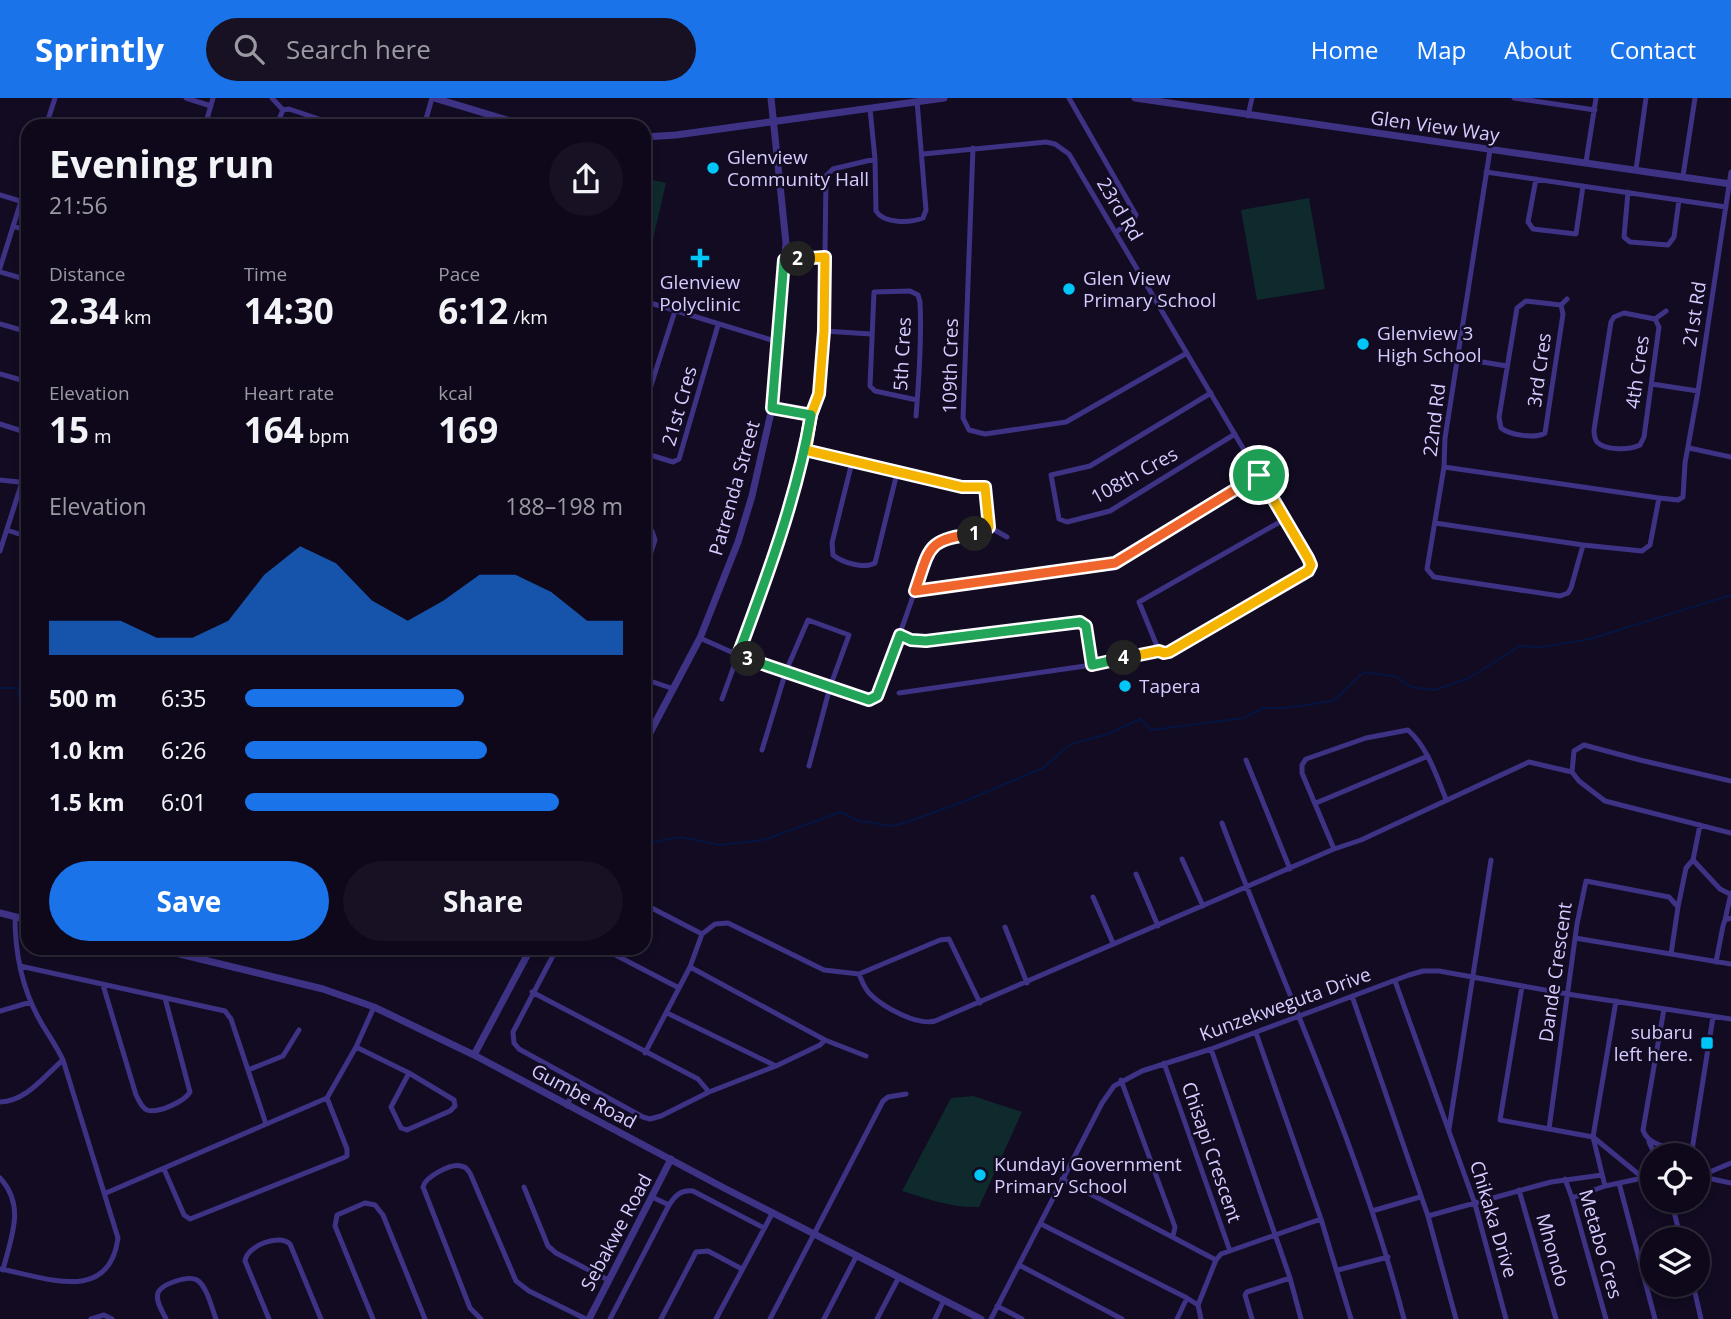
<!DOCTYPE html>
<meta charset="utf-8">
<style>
:root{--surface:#0e081a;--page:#171123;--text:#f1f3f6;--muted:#9b9aa2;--line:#2e2939;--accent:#1a73e8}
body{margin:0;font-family:"Open Sans",sans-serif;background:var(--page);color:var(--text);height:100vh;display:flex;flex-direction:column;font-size:26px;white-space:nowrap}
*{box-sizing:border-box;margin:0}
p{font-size:23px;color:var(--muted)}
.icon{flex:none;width:38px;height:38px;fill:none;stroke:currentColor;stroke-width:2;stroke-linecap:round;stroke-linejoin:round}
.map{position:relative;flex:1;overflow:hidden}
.panel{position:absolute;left:21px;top:21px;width:630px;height:836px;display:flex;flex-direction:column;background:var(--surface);border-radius:21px;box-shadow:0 4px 10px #0003,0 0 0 2px var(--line)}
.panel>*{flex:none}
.buttons{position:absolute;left:1640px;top:1045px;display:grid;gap:14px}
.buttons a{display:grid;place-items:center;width:70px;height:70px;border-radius:50%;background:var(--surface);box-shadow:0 4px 10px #0003,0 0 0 2px var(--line);font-size:35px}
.pin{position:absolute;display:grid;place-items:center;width:60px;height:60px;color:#fff;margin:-30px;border:4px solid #fff;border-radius:50%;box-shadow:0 2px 7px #0007}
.km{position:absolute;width:35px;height:35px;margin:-18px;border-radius:50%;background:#222;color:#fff;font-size:19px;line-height:35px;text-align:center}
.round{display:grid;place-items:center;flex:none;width:74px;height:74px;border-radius:37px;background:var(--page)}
.head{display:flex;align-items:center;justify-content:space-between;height:119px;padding:0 28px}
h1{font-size:38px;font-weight:700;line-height:52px}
.metrics{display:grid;grid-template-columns:repeat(3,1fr);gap:10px;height:119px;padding:7px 28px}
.metrics div{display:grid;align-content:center}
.metrics b{font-size:35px;font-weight:700}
.metrics small{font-size:19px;font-weight:400}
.metrics p{font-size:19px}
.chart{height:196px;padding:14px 28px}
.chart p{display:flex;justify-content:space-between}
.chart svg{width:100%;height:126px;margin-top:7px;fill:var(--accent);opacity:.7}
.primary-button{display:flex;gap:14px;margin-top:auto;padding:14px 28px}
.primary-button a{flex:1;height:80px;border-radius:42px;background:var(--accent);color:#fff;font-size:28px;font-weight:700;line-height:80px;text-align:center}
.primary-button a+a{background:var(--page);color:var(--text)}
ul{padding:0 28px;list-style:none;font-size:23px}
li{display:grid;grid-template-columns:112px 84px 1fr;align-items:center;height:52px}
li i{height:18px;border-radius:9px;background:var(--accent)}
header{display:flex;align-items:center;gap:42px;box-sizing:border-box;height:98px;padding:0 35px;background:var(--accent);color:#fff}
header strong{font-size:33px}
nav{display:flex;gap:38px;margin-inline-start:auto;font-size:24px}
.search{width:490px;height:63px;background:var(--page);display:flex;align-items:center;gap:18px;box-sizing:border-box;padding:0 24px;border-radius:38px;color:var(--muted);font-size:26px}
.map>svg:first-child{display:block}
</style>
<header>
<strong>Sprintly</strong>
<div class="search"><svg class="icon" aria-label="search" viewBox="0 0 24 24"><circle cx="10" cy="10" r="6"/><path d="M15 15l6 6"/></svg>Search here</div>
<nav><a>Home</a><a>Map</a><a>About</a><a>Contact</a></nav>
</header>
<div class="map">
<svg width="1731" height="1221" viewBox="0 0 1731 1221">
<rect width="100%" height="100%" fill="#120b22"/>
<path fill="#0e2a2c" d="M644 80 666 85 648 163 644 162Z
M1309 100 1325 191 1257 202 1241 112Z
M973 998 1022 1014 979 1109C952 1110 928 1101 902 1093L951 1000Z"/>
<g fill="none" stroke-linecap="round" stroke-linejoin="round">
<path stroke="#051541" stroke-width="2" d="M0 590H19L18 598 28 601
M644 746 681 739 720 747 763 742 841 714 859 723 893 728 910 723 965 703 1043 670 1071 646 1108 636 1140 621 1152 632 1244 620 1263 610H1285L1333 603 1364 574 1397 579 1411 589 1435 592 1469 580 1520 548 1542 549 1590 541 1731 497"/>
<path stroke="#3e3285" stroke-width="5" d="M186 0 211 8
M272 0 283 12
M1069 0 1136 117 1133 122 1116 134
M1514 0 1595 12
M870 11 875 61 876 113C884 126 910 125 923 120L926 112 917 3
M283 12 289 11 340 28
M1248 18 1252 0
M46 28 55 0
M205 28 213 0
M276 28 283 12
M424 28 432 0
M973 50 963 320 969 332 985 336 1066 324 1187 255
M1490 52 1445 340 1444 369 1427 471 1434 479 1560 498 1568 495 1571 490 1583 447
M923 56 1046 44 1055 46 1069 56 1308 460 1311 467 1308 473 1301 478 1169 554 1163 555 1159 553 1139 504 1285 421
M1586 64 1596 0
M1636 71 1646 0
M1486 74 1726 109
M1683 78 1695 0
M1536 81 1528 124 1533 131 1576 136 1583 88
M1628 94 1624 139 1630 144 1668 147 1674 139 1679 102
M0 97 20 103
M13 128 28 133
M784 162 825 159
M0 170 28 81
M0 174 28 182
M644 203 778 244
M1561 207 1526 203 1517 210 1499 319 1501 330C1510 337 1535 341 1545 335L1563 216 1561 207 1567 201
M1624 215 1655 221 1659 229 1644 339 1640 347C1630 352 1606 353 1597 344 1594 340 1594 336 1594 332L1611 224 1614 219Z
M1655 221 1666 213
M0 226 28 234
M824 233 871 236
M1458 260 1507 268
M0 276 28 284
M1652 286 1698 293
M1211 295 1090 368 1051 377 1059 421 1067 424 1110 413 1235 336
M644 309 675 213
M772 310 811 317
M916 318C919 281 922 241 920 204L918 197 910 193 874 194 870 288 875 293 917 302
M0 326 28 335
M1689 350 1731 359
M805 352 962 389H985L989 429
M644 355 673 364 679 361 718 227
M852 364 832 445 833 457C843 465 864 471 875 465L897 375
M1444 369 1659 400 1678 402 1683 399 1685 365 1698 293 1731 74
M0 382 28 385
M1435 425 1583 447 1642 453 1650 447 1659 400
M644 427 652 433 655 442 644 475
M989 429 1007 439
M7 432 28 439
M0 453 22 384
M915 493 1115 465 1259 378
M900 537 911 542 926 543 1080 524 1086 528 1092 567
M700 540 738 557 765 483 805 352 811 317 818 300 824 233 826 78 833 71 875 61
M644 581 674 591
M899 595 1092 567 1159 553
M722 601 738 557 866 602 874 601 880 592 929 453C948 430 976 445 989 429
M762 652 786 573 808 522 849 537 830 589 809 668
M1246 662 1290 771
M1572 674 1574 653 1584 647 1640 662 1731 683
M1316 705 1428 658
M1222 725C1284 890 1360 1050 1404 1221
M1334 751 1302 675V667L1306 661 1366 640 1408 632C1428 650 1436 677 1446 701
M1182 761 1203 808
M1693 762 1720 791 1730 796
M1136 776 1158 828
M1093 799 1113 845
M644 806 702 836
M1678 809 1686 770 1693 762 1700 727
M1725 822 1731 795
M1005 829 1027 885
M1575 840 1731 866
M557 850 513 934 514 945 519 951 643 1019 650 1021 661 1018 709 994 776 968 820 947 825 942
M602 850 679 890
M1716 864 1723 828 1725 822 1731 820
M20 868 225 913 231 921 266 1026
M690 869 825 942 866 958
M859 876C862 883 864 890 870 896 883 909 917 928 935 923L1334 751 1361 742 1529 664 1572 674 1579 683 1605 703 1731 735
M1395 883 1475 1106 1506 1221
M103 887 136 997C139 1002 141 1009 147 1012 158 1016 185 1003 190 994L165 900
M1522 888 1500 1022 1593 1039
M532 894 698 981 709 994
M1352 898 1428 1118 1456 1221
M1664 911 1643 1032C1648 1050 1675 1050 1692 1052L1713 919
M0 913 31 904
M667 915 776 968
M1256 935 1321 1121 1351 1221
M356 949 409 975 454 1002 455 1008 450 1013 407 1032 401 1030 391 1009 409 975
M1211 951 1290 1180
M645 955 690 869 702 836 715 826 728 825 824 872 859 876 940 842 949 841 980 905
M1164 965 1230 1153
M248 972 283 958 299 932
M1121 982 1175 1129 1173 1138
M0 1004C27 1003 44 978 63 962
M567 1008 577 983
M1449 1031 1491 762
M1549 1031 1577 826 1586 783 1669 799 1678 809 1671 856
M1593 1039 1642 1079
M1649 1044 1655 1057
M164 1071 184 1117 190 1121 343 1060 347 1058V1051L327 1000
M1698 1078 1731 1085
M1700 1078 1731 1065
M0 1080C26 1108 11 1139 3 1172
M1062 1081 1216 1162
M1565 1081 1572 1100 1606 1221
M1619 1085 1655 1221
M1605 1088 1593 1039 1616 903
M524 1089 548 1148 556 1155 608 1182
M1519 1092 1556 1221
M106 1095 327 1000 356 949 374 909
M652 1099 669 1107
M1572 1100 1605 1088 1652 1078
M1671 1102 1681 1141
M1372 1113 1420 1099
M1428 1118 1551 1084 1602 1077
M1041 1126 1187 1200 1198 1207 1201 1221
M1019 1167 1122 1221
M0 1171C45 1179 109 1207 118 1140L63 962C56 947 46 934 38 919 22 889 15 853 15 819
M1338 1172 1388 1159
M1693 1186 1701 1221
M1198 1207 1216 1162 1221 1156 1321 1121
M997 1208 1022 1221
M91 1221 104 1217 112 1221
M166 1221C163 1214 155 1203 158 1195 161 1186 188 1177 197 1182 207 1188 212 1211 216 1221
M269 1221 245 1163C247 1148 279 1135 290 1146L321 1221
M373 1221 335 1128 337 1117 365 1105 375 1107 383 1117 425 1221
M481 1221 470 1210 423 1089C425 1079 451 1065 461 1068 466 1069 467 1071 470 1075L516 1183 529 1193 586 1221
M610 1221 669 1107C675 1098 681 1091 693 1093L764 1130
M661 1221 696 1154 708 1153 742 1171
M716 1221 773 1114
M770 1221 883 1003 888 999 906 996
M824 1221 857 1157
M877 1221 899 1179
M935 1221 944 1202
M991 1221 1102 1005 1114 988 1142 973 1211 951 1409 877 1423 873H1439L1567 896 1731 921
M1177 1221 1187 1200
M1252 1221 1245 1197 1247 1194 1290 1180 1301 1221"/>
<path stroke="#3e3285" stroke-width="7" d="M434 0 527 28
M1135 0 1731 86
M644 39 676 37 944 0
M644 646 700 540 738 444 752 398 772 310 786 145 771 0
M0 815 28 822
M155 850 323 891 374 909 474 957 726 1091 981 1221
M474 957 531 850
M589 1221 671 1061"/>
</g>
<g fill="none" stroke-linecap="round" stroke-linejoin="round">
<defs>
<path id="split-1" d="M975 436C926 441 930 450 915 493L1115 465 1259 377"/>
<path id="split-2" d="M798 161 825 159 824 233 819 296 811 317 805 352 962 389H985L989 429 984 434 975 436"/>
<path id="split-3" d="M748 561 738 557C767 479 797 399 811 317L772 310 784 162 798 161"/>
<path id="split-4" d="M748 561 869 602 877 598 900 537 911 542 926 543 1080 524 1086 528 1092 567 1124 560"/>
<path id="split-5" d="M1124 560 1159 553 1164 555 1169 554 1308 473 1311 467 1308 460 1259 377"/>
</defs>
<use href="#split-1" stroke="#fff" stroke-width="14"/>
<use href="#split-2" stroke="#fff" stroke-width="14"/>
<use href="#split-3" stroke="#fff" stroke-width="14"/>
<use href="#split-4" stroke="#fff" stroke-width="14"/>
<use href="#split-5" stroke="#fff" stroke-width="14"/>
<use href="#split-1" stroke="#f0652b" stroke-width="9"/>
<use href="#split-2" stroke="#f5b400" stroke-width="9"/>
<use href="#split-3" stroke="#22a559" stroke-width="9"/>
<use href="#split-4" stroke="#22a559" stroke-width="9"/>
<use href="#split-5" stroke="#f5b400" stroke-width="9"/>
</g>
<g fill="#00c5f7" stroke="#120b22" stroke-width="2.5">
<circle cx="713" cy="70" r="7"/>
<path d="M696.5 149.5h7v7h7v7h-7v7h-7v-7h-7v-7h7z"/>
<circle cx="1069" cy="191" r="7"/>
<circle cx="1363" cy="246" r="7"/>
<circle cx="1125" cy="588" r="7"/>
<rect x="1700" y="938" width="14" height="14" rx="3.5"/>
<circle cx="980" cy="1077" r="7"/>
</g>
<g text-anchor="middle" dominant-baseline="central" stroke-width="5" stroke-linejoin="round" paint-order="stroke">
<g font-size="19" fill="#d7ccff" stroke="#120b22">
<text transform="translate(1435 28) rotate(8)">Glen View Way</text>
<text transform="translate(1120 111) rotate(59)">23rd Rd</text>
<text transform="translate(1694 216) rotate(-81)">21st Rd</text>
<text transform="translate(902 256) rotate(-87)">5th Cres</text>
<text transform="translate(950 268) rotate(-89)">109th Cres</text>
<text transform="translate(1539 272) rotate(-82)">3rd Cres</text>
<text transform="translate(1637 274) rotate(-82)">4th Cres</text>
<text transform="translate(679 308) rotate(-74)">21st Cres</text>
<text transform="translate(1434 322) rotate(-83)">22nd Rd</text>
<text transform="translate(1134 377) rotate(-29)">108th Cres</text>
<text transform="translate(734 390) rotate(-74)">Patrenda Street</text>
<text transform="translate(1555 874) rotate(-82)">Dande Crescent</text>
<text transform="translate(1285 906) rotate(-20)">Kunzekweguta Drive</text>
<text transform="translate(584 998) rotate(28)">Gumbe Road</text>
<text transform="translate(1212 1054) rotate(71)">Chisapi Crescent</text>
<text transform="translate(1494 1121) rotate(73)">Chikaka Drive</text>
<text transform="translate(616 1134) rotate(-62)">Sebakwe Road</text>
<text transform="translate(1601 1146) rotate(74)">Metabo Cres</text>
<text transform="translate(1553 1152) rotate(74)">Mhondo</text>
</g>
<g font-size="19" fill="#d7ccff" stroke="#120b22" text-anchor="start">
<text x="727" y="59">Glenview<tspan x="727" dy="22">Community Hall</tspan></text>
<text x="1083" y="180">Glen View<tspan x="1083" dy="22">Primary School</tspan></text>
<text x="700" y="184" text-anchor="middle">Glenview<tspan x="700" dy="22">Polyclinic</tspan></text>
<text x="1377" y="235">Glenview 3<tspan x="1377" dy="22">High School</tspan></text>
<text x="1139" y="588">Tapera</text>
<text x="1693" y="934" text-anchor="end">subaru<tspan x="1693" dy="22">left here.</tspan></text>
<text x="994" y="1066">Kundayi Government<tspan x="994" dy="22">Primary School</tspan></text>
</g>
</g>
</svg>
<div class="buttons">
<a><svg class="icon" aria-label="locate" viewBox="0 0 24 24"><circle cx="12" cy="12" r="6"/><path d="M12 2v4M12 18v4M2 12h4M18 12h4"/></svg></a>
<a><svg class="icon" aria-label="layers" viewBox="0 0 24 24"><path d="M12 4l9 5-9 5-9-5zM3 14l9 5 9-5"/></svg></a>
</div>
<div class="pin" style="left:1259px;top:377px;background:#1e9e55"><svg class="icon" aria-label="arrive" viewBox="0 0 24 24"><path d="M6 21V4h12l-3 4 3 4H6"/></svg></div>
<b class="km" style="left:975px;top:436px">1</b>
<b class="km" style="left:798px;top:161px">2</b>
<b class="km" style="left:748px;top:561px">3</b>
<b class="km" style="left:1124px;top:560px">4</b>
<section class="panel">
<div class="head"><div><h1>Evening run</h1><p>21:56</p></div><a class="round"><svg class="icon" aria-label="share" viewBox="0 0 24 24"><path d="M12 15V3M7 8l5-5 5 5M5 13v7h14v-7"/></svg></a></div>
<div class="metrics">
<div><p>Distance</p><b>2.34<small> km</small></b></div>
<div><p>Time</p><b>14:30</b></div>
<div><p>Pace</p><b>6:12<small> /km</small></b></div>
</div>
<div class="metrics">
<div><p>Elevation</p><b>15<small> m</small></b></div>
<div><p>Heart rate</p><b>164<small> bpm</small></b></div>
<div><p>kcal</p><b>169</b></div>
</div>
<div class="chart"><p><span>Elevation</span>188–198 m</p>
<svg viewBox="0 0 160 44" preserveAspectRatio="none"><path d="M0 44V32L10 32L20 32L30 38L40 38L50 32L60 16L70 6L80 12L90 25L100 32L110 25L120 16L130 16L140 22L150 32L160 32V44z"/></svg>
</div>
<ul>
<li><b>500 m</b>6:35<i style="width:58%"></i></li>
<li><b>1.0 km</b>6:26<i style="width:64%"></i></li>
<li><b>1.5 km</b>6:01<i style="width:83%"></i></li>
</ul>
<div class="primary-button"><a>Save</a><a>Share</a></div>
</section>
</div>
